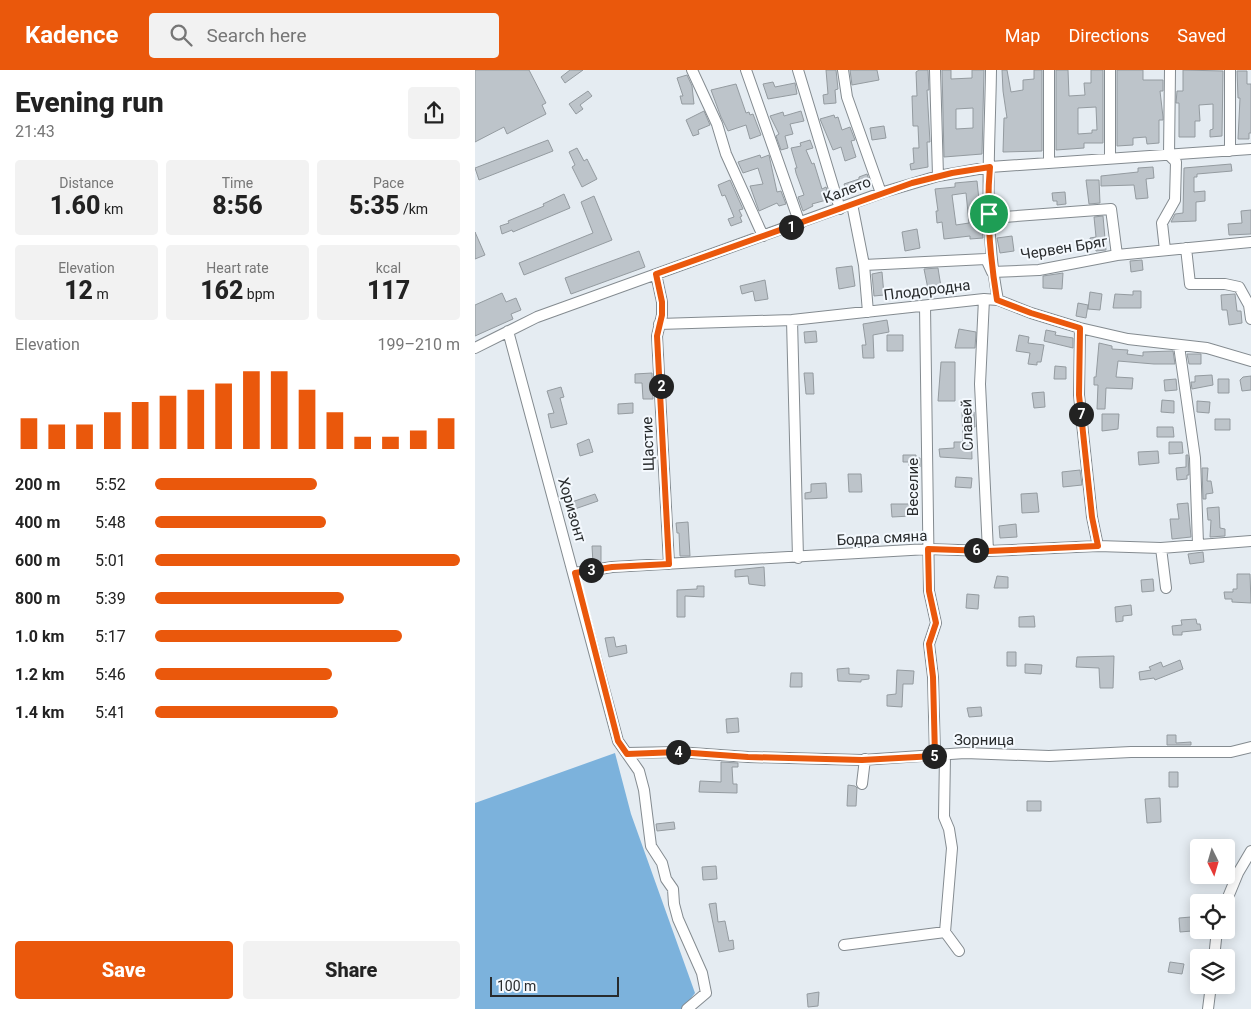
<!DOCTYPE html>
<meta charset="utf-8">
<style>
:root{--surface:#fff;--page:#f2f2f2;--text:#222;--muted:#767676;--accent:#ea580c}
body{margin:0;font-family:Roboto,sans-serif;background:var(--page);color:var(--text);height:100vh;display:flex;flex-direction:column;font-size:19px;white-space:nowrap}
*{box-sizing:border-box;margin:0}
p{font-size:16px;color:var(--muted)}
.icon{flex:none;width:28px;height:28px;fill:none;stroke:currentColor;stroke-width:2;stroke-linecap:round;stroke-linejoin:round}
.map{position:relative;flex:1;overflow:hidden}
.sheet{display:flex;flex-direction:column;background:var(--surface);width:475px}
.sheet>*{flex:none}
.needle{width:32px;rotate:175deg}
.fabs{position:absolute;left:715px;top:769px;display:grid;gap:10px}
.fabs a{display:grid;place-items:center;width:45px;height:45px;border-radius:5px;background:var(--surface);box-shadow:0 2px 12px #0003;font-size:25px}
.scale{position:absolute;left:15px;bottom:12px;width:129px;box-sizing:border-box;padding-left:5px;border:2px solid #282b2d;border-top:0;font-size:14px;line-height:18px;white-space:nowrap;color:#282b2d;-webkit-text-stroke:4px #f4f9fe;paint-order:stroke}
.pin{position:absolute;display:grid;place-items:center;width:42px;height:42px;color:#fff;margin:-21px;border:2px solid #fff;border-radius:50%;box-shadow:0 1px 5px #0007}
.km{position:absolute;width:25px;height:25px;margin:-12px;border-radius:50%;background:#222;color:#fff;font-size:14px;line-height:25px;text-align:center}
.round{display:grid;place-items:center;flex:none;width:52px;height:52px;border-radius:5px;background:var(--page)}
.head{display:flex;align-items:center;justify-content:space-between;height:85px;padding:0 15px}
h1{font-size:28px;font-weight:800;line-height:38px}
.metrics{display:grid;grid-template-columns:repeat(3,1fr);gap:8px;height:85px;padding:5px 15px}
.metrics div{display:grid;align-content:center;border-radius:5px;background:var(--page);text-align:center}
.metrics b{font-size:25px;font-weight:800}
.metrics small{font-size:14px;font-weight:400}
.metrics p{font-size:14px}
.chart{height:140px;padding:10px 15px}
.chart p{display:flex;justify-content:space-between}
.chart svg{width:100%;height:90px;margin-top:5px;stroke:var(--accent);stroke-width:6}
.primary-button{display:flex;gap:10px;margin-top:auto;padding:10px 15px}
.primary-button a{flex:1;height:58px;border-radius:5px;background:var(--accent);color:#fff;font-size:20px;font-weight:800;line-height:58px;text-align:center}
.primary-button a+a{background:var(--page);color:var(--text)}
ul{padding:0 15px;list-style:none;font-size:16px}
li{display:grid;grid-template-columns:80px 60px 1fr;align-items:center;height:38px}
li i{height:12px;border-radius:6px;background:var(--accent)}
header{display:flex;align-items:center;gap:30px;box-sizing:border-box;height:70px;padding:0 25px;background:var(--accent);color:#fff}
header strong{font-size:24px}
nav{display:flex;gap:28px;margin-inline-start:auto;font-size:18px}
.search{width:350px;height:45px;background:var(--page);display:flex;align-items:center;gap:12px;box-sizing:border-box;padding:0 18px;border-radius:5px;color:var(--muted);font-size:19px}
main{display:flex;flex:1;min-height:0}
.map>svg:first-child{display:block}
</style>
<header>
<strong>Kadence</strong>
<div class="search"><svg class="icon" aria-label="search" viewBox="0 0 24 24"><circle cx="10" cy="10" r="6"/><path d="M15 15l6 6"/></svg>Search here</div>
<nav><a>Map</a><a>Directions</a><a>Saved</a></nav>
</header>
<main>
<section class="sheet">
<div class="head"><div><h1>Evening run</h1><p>21:43</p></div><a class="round"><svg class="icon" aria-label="share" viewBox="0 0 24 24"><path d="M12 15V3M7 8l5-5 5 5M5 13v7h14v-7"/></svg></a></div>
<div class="metrics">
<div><p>Distance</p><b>1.60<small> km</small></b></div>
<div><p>Time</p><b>8:56</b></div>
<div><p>Pace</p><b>5:35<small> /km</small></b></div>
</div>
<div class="metrics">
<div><p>Elevation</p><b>12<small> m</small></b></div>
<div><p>Heart rate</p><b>162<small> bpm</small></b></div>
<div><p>kcal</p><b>117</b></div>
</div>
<div class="chart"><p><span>Elevation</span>199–210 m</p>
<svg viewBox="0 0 160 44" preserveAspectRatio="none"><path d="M5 44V29M15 44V32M25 44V32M35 44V26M45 44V21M55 44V18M65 44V15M75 44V12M85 44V6M95 44V6M105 44V15M115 44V26M125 44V38M135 44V38M145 44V35M155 44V29"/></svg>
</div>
<ul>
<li><b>200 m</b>5:52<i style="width:53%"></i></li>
<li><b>400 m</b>5:48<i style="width:56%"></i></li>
<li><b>600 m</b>5:01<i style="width:100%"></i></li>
<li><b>800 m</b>5:39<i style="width:62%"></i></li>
<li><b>1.0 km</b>5:17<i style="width:81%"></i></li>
<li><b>1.2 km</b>5:46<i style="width:58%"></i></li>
<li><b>1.4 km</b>5:41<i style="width:60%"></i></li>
</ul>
<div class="primary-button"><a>Save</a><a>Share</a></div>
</section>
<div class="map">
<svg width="776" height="939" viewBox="0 0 776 939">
<rect width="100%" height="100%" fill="#e5ecf2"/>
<path fill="#7cb2dc" d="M140 683 156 744 220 923 208 939H0V733Z"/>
<path fill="#bdc4ca" stroke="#949ba0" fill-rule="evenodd" d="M0 0H54L71 33 67 35 71 44 32 64 29 57 0 72Z
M95 0H108L90 13 86 7Z
M351 0H361L363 19 360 20 361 33 349 34 348 25 353 24Z
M375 0H402L404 10 377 15Z
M444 0H453L454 20H452L455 72H452L453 97 436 100 435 94 439 93 438 78H444L443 56H438L437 26H442L441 2Z
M467 0H476V9L497 8V0H509L507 84 469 87ZM498 38V58L481 59V39Z
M527 0H532L536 22 548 20V10L559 9V0H567V81L528 82 529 48H532L528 21Z
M581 0H593L594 26 610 25 609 13H616V0H628V73H609V78L581 80ZM621 37 622 60H617V63L603 64V38Z
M642 0H668V10H688V21H685L688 47V50H684V73L672 74 671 67 658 68V75L642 76Z
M708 0 748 1 747 66 735 67V60L738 59V34L724 35 725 51H720V67H704V33H701L702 21H708Z
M762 1H772V14H776V63H774V69H763L765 28H763Z
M212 5 217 16 219 34H207L205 26H208L202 8Z
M298 12 300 17 320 13 322 24 293 29 288 14Z
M261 14 271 43 274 42 275 45 278 44 286 65 275 69 271 55 253 61 246 47 236 20Z
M113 21 117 26 105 35 108 39 101 44 94 34Z
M229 41 235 55 223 60 224 64 218 66 211 50Z
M326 41 329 51 315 54 318 64 310 66 313 78 306 80 301 66 304 64 295 46 308 42 309 46Z
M359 45 360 48 363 47 367 60 375 57 380 70 376 71 381 87 370 91 366 77 358 80 345 49Z
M409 56 411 68 397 70 395 58Z
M73 70 78 81 4 110 0 98Z
M335 70 338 78 331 80 337 94 339 93 347 119 351 117 355 129 337 134 338 136 328 141 323 127 329 125 321 103 320 98H322L316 78 326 76 325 73Z
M102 78 109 91 112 89 122 109 107 117 97 97 100 95 94 82Z
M285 85 286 88 294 85 302 122 306 121 311 134 304 136 302 133 284 141 275 116 288 114 283 98 268 103 263 92Z
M756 94 757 101 722 104V107H719V122L730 121V131L721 132V151L696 152 700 144 708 143 709 98Z
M678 97 679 108 671 109 673 128 661 129 659 115 626 116V106L663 102V98Z
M392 104 395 113 372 122 369 114 384 109V107Z
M255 110 268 139 264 140 267 146 265 147 267 152 256 156 253 149 259 147 250 125 247 126 243 115Z
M611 110H624L625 133 614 134Z
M502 111 508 168 495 169V166L469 169 467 152 462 153 461 141H463L460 119 480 117V113ZM491 123 494 153 481 155 477 125Z
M590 122 591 134 582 135V131H578L577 123Z
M89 124 95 138 38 162 37 160 27 164 25 156 34 153 33 151 69 136 68 134Z
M119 126 137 170 49 205 44 193 118 163 106 132Z
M776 140V164L754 165 753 154 767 153 766 141Z
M628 146 631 180 621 181 620 177H616L615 168 621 167 619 147Z
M442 159 445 178 430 181 427 162Z
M0 162 10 185 0 189Z
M537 166 539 181 525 183 522 168Z
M164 181 170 197 96 224 90 208Z
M667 190 668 200 656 202 655 191Z
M377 196 380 216 364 219 361 198Z
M463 198 466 217 453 219 449 199Z
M407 202 409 225 399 226 397 204Z
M588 203 587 219 568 218V206Z
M290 210 293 229 280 231 278 221 267 224 265 216Z
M658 221H666V238H638L640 224 658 225Z
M615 222 627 224 625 240 613 239Z
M27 223 31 232 41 228 46 240 36 244 38 249 0 266V235Z
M760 224 762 241H766L767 253 754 255 752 240H747L746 225Z
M603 233 613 235 611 248 601 246Z
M412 250 414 262 398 265 399 288H388L387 275H391L388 254Z
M484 259 501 262 500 278H480Z
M571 260 581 262 580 265 598 268V278L569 271Z
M341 261 342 272 330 273 329 262Z
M412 265H428V281H412Z
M544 265 554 267 553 273 569 275 566 292H562V295L553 294 555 283 541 281Z
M624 273 637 276V279L653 280 652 284 668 286V282L698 281 700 294H679L643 291 641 307 658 308 657 319 631 318 630 339H622L623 315H619V307H621Z
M712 284H726V294H714Z
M466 292H480V331H463Z
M580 296 591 297V309H579Z
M177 303 178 329H168L167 313H160V304Z
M329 303H338L339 324H331Z
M737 305 738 315 717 319 716 312H720V306Z
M776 306V320L767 321 765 310 768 307Z
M701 309 702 320 690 321 689 310Z
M743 309H754V323H743Z
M86 317 89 327 85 328 92 354 76 358 73 344 79 343 72 321Z
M569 322 570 337 559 338 557 323Z
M687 330 699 331V343L686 342Z
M722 331 735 332 734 343 722 342Z
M158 333V343L143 344V334Z
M487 342H499L500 357H496L497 389 465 387 464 379 479 378V372H488Z
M627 344H644L643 359 627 361Z
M740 349H755V360H740Z
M682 357H698L699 367H682Z
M114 369 118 382 105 386 102 374Z
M694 372H707L708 383 694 384Z
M683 381 684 393 664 395 663 382Z
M428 385H441V388H445V397L434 396V392H428Z
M711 385H713L714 405H712V409L702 410 701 398 711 397Z
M727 398H733L732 411H736L738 423 731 424V429H728Z
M605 400 607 415 588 417 587 402Z
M373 404H386L387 422H374Z
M481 407 497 408 496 418 480 417Z
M351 413 352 428 330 429V423L336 422V414Z
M562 423 564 442 547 443 546 424Z
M120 424 123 431 94 441 91 434Z
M713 433 716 467 697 469 695 449H704L702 434Z
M416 434H435L436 446 417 447Z
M744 437 745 458 750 459V466L735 467 736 450H733L732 438Z
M213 452 215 486H205L204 463H202L201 453Z
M541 454 542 467 525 468 524 456Z
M117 476H126V492L118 493Z
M728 482 729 492 715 494 713 484Z
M289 497 290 516 274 514 273 506 260 507V500Z
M762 504H775L776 533 757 532V529H750L749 522H758V519H762Z
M522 506 533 507V518H519Z
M678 509 679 521 667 522 666 510Z
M222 516H229V527L210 526V547H202V520L222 519Z
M492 524 504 525 503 539 491 538Z
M656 535 657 545 648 546V551L641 552 640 537Z
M559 546 560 557H544V547Z
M721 549 722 554H725L726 560 707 562V565H698L697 556 707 555 706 550Z
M139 567 141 577 151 575 152 583 134 587 130 568Z
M532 582H541V596H532Z
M639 586 638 618H625L624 598 601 597 602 587Z
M705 590 708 599 680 610 679 608 665 610 664 602 676 600 674 597 686 592 688 597Z
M550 594 567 595 566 604 550 603Z
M374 598V604L394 605V609L386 610V612L363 611 362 599Z
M422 600 439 601 438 614H428L427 637 412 636V625L421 624Z
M316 603H327V617H315Z
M506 637 507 646 494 647 492 638Z
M263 648 264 662 252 663 251 649Z
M692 665H701V673L716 672V675H692Z
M246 692 263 693V697H257L258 714H262V723L224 722 225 711 246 712Z
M694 702H703V717H694Z
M373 715 380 716 382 718 381 736H372Z
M685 728 686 752 672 753 670 729Z
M552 731H566V741H552Z
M199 752 200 759 182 761 181 754Z
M241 796 242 809 228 810 227 797Z
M241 833 243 852 250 851 254 871 258 870 259 879 244 882 234 834Z
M716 847 717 861 705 862 704 848Z
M695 892 709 894 707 904 693 902Z
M344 922 343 936 333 937 332 924Z"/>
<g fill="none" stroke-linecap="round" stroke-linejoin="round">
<defs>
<path id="street" d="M217 0 242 54 251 84 288 166
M271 0 325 154
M323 0 365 139
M368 0 372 27 406 123
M460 0 463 106
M516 0C515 77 508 154 523 230
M574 0V93
M635 0V88
M755 81V0
M377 134 389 195 393 242
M515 148 636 139 642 185
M711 178 715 214H750L764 217 774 235 776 249
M690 180 687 153 700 130 701 92 694 85 695 0
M389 195 511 189 517 202 564 200 642 185 776 172
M181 204 187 232V245L182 266 194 494
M509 229 505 314 513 481
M450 236 454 521 461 553 454 574 458 607 460 686
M317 250 323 488
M184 254 317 250 509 229 523 230 556 243 605 258 653 269 732 278 776 291
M605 258 604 325 617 447 623 476
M33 261 143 671 164 701 169 720 176 776 187 793 191 809 198 819 199 834 203 849 227 903 231 923 212 939
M704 276 720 388 723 474
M0 278 62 247 409 122 463 106 515 97 776 79
M686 478 691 518
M100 503 137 497 453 479 513 481 623 476 686 478 776 471
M152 683 203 682 273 687 387 690 490 683 574 686 656 682H756L776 677
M470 685 469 747 474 759 477 778 470 862 484 881
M387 714 390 689
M751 832 763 803 776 781
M369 875 470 862
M739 888 742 860
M733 939 736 915"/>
</defs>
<use href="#street" stroke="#848b90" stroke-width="12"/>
<use href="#street" stroke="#fff" stroke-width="10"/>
</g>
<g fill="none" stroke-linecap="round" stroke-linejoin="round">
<defs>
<path id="route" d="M515 97C511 140 515 187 522 230L556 243 605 258 604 325 617 447 623 476 513 481 453 479 454 521 461 553 454 574 458 607 460 686 387 690 273 687 203 682 152 684 143 671 100 503 137 497 194 494 182 266 187 245V232L181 204 437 113 477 103Z"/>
</defs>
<use href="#route" stroke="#fff" stroke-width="10"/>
<use href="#route" stroke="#ea580c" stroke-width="6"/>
</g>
<g text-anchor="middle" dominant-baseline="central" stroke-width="4" stroke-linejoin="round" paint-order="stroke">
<g font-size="15" fill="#282b2d" stroke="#f4f9fe">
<text transform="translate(372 120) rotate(-21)">Калето</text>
<text transform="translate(589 178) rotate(-9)">Червен Бряг</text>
<text transform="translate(452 220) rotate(-7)">Плодородна</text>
<text transform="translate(492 355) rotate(-92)">Славей</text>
<text transform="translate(173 374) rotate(-92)">Щастие</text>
<text transform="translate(438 417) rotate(-90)">Веселие</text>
<text transform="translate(97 440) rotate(74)">Хоризонт</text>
<text transform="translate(407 468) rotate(-3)">Бодра смяна</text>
<text x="509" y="670">Зорница</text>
</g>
</g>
</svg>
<div class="fabs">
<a><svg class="needle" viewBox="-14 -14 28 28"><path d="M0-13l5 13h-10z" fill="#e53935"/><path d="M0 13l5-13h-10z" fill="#767676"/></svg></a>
<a><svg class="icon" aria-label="locate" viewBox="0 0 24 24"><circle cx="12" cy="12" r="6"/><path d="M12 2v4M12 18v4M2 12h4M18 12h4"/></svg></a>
<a><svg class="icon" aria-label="layers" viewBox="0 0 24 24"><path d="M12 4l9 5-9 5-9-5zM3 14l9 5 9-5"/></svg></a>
</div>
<div class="scale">100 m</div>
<div class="pin" style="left:514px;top:144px;background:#1e9e55"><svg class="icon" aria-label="arrive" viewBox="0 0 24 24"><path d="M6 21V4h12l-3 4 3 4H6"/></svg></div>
<b class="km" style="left:316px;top:157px">1</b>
<b class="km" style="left:186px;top:316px">2</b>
<b class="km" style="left:116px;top:500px">3</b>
<b class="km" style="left:203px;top:682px">4</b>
<b class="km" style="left:459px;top:686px">5</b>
<b class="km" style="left:501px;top:480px">6</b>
<b class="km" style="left:606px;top:344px">7</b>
</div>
</main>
